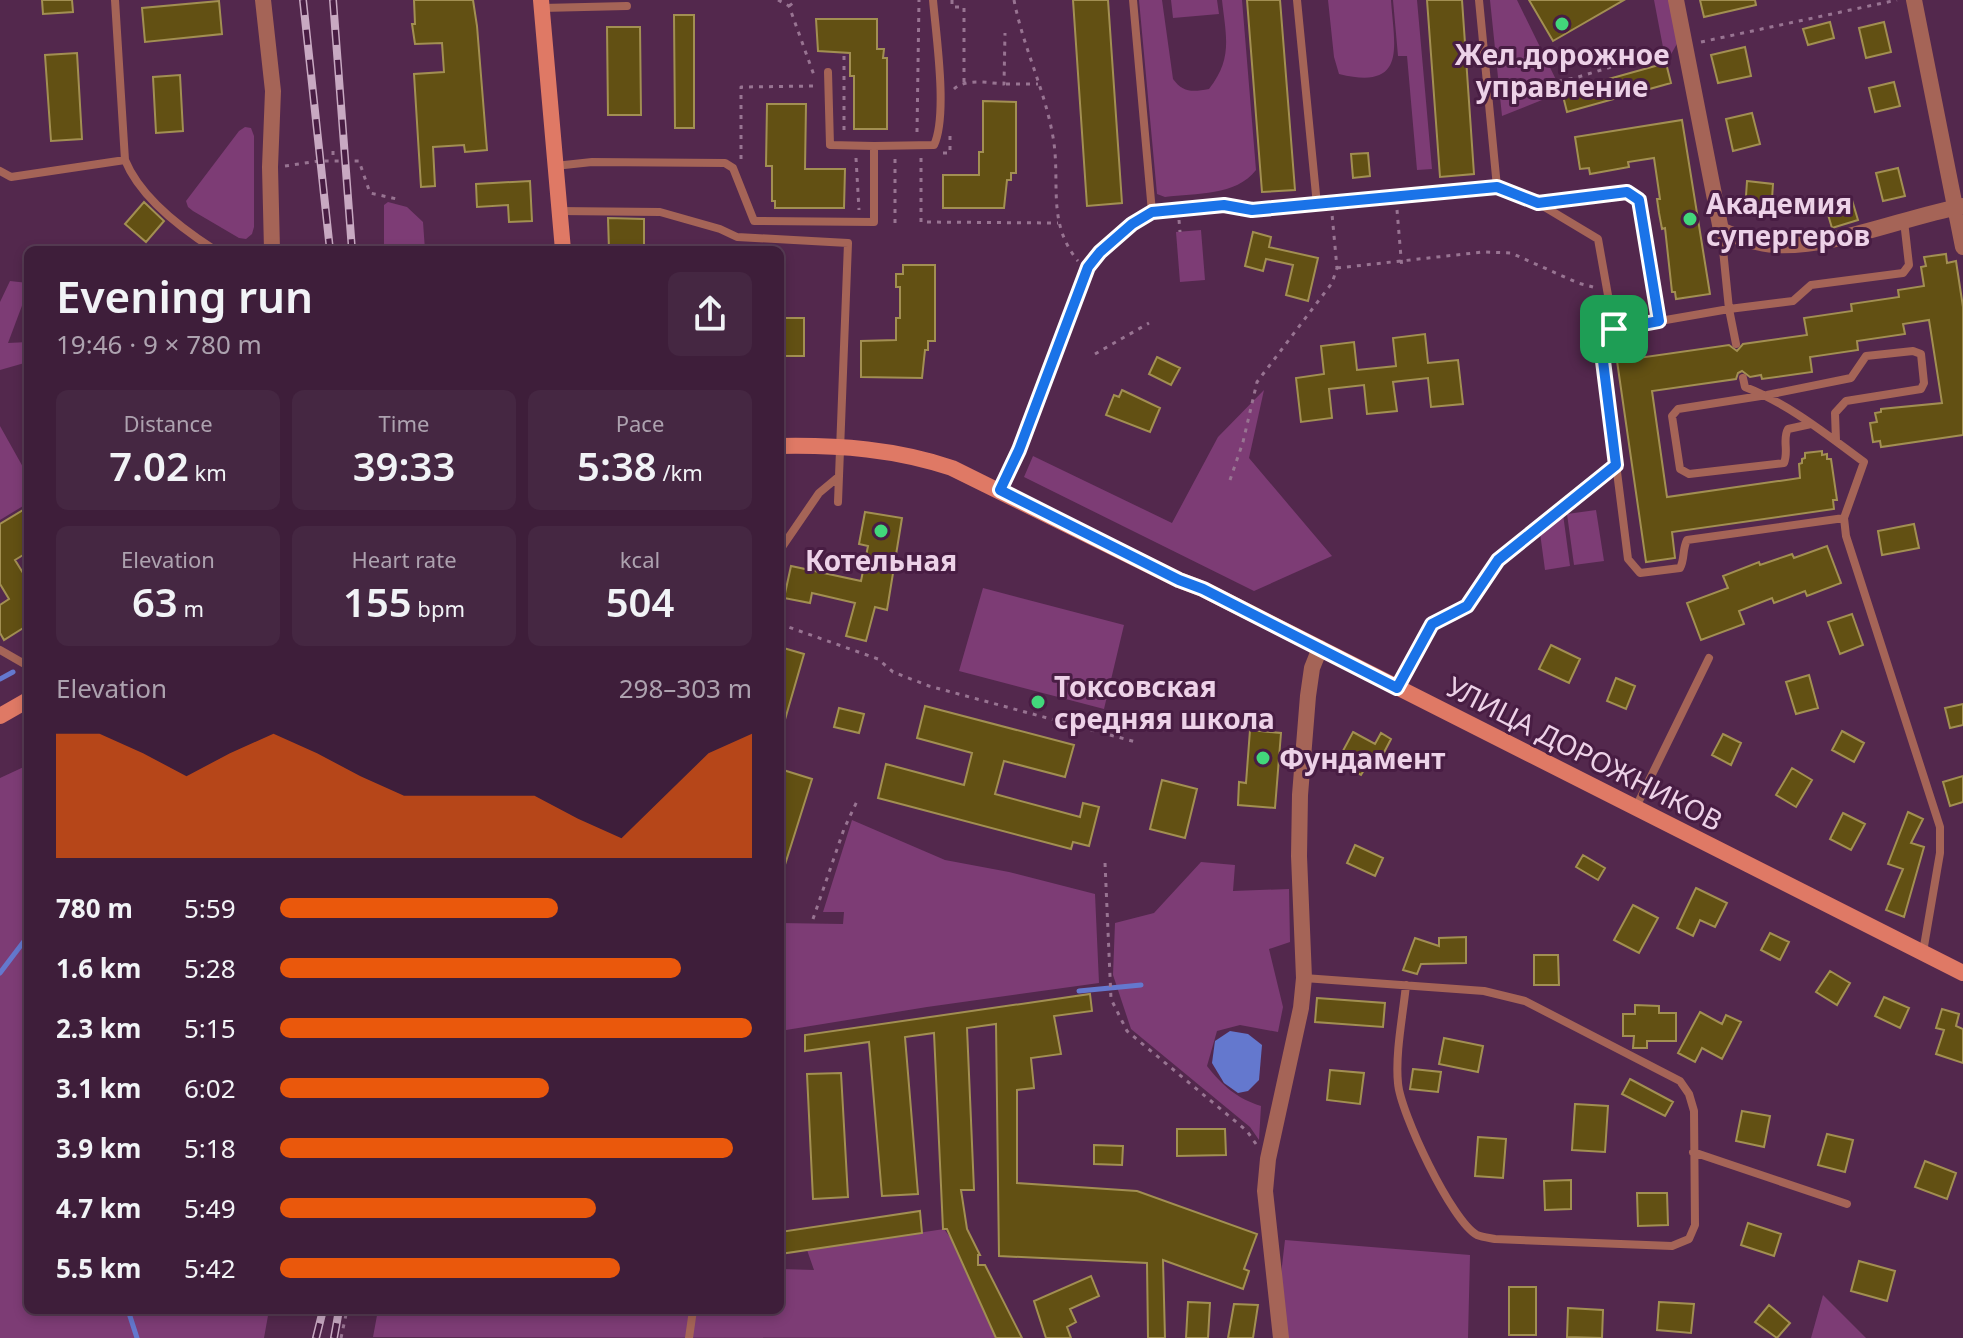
<!DOCTYPE html>
<meta charset="utf-8">
<style>
:root{--surface:#3e1e3a;--page:#452742;--text:#f1f3f6;--muted:#ada2af;--line:#573c54;--accent:#ea580c}
body{margin:0;font-family:"Noto Sans",sans-serif;background:var(--page);color:var(--text);height:100vh;display:flex;flex-direction:column;font-size:30px;white-space:nowrap}
*{box-sizing:border-box;margin:0}
p{font-size:26px;color:var(--muted)}
.icon{flex:none;width:44px;height:44px;fill:none;stroke:currentColor;stroke-width:2;stroke-linecap:round;stroke-linejoin:round}
.map{position:relative;flex:1;overflow:hidden}
.side{position:absolute;left:24px;top:246px;width:760px;height:1068px;display:flex;flex-direction:column;background:var(--surface);border-radius:12px;box-shadow:0 4px 12px #0003,0 0 0 2px var(--line)}
.side>*{flex:none}
.pin{position:absolute;display:grid;place-items:center;width:68px;height:68px;color:#fff;margin:-34px;border-radius:16px;box-shadow:0 4px 12px #0006}
.round{display:grid;place-items:center;flex:none;width:84px;height:84px;border-radius:12px;background:var(--page)}
.headline{display:flex;align-items:center;justify-content:space-between;height:136px;padding:0 32px}
h1{font-size:44px;font-weight:600;line-height:60px}
.stats{display:grid;grid-template-columns:repeat(3,1fr);gap:12px;height:136px;padding:8px 32px}
.stats div{display:grid;align-content:center;border-radius:12px;background:var(--page);text-align:center}
.stats b{font-size:40px;font-weight:600}
.stats small{font-size:22px;font-weight:400}
.stats p{font-size:22px}
.chart{height:224px;padding:16px 32px}
.chart p{display:flex;justify-content:space-between}
.chart svg{width:100%;height:144px;margin-top:8px;fill:var(--accent);opacity:.7}
ul{padding:0 32px;list-style:none;font-size:26px}
li{display:grid;grid-template-columns:128px 96px 1fr;align-items:center;height:60px}
li i{height:20px;border-radius:10px;background:var(--accent)}
.map>svg:first-child{display:block}
</style>
<div class="map">
<svg width="1963" height="1338" viewBox="0 0 1963 1338">
<rect width="100%" height="100%" fill="#53284d"/>
<path fill="#7d3c75" d="M1139 0H1162L1173 79C1183 93 1193 92 1209 89 1233 58 1226 37 1222 0H1242L1256 170C1236 196 1196 193 1165 197L1157 194Z
M1171 0H1217L1219 14 1173 18Z
M1328 0H1391C1394 46 1408 91 1339 74L1334 57Z
M1393 0H1417L1432 169 1417 170 1407 56H1398Z
M1490 0H1517L1562 92 1502 116Z
M1654 0H1669L1678 42 1666 63Z
M245 127 251 128 254 136V227L252 234 246 239 239 238 193 211 188 207 186 201 239 131Z
M388 202 407 207 423 222 425 250H384V205Z
M1201 230 1205 280 1180 282 1176 232Z
M10 281 28 283V301L23 303 8 343 28 342V362L0 370V302Z
M1264 390 1249 458 1332 556 1254 591 1024 477 1033 456 1172 523 1218 437Z
M0 426 28 476V503L0 520Z
M1596 510 1604 561 1574 565 1567 514Z
M1563 514 1570 566 1545 570 1538 518Z
M983 588 1124 625 1104 709 959 671Z
M28 765V1310H223L224 1313 225 1310H269L264 1338H0V778Z
M852 820 945 860 1009 872 1095 894 1099 983 927 1007 780 1031V923L843 924 844 912H823Z
M1201 862 1235 865 1233 891 1289 889 1290 942 1269 949 1283 1007 1278 1032 1240 1025 1217 1031 1207 1066C1223 1086 1236 1098 1261 1106L1259 1140 1250 1127 1131 1029 1113 975 1115 923 1154 913Z
M944 1229 952 1240 996 1338 373 1337 378 1310H780V1269L814 1270 807 1250Z
M1285 1240 1470 1255 1468 1338H1287L1280 1283Z
M1823 1295 1866 1338H1811Z"/>
<path fill="#6478ce" d="M1230 1031 1248 1034 1262 1045 1259 1080 1248 1091 1238 1093 1224 1083 1212 1063 1215 1041Z"/>
<g fill="none" stroke-linecap="round" stroke-linejoin="round">
<path stroke="#6478ce" stroke-width="5" d="M0 679 13 672
M0 973 28 936
M1079 991 1141 985
M128 1310 137 1338"/>
</g>
<path fill="#625013" stroke="#a28f52" stroke-width="2" d="M42 0H72L73 12 43 14Z
M414 0H473L477 26 487 150 465 152 464 145 433 147 435 186 421 187 414 74 444 72 442 43 415 44 412 24H415Z
M1073 0H1108L1122 203 1087 206Z
M1247 0H1280L1295 190 1262 192Z
M1427 0H1462L1474 174 1440 177Z
M1529 0H1624L1553 41Z
M1700 0H1755L1756 5 1704 17Z
M219 1 222 34 145 42 142 8Z
M674 15H694V128H675Z
M816 19H877V49H884L883 58H887V129H854V76H850V53L818 51Z
M1830 22 1834 38 1808 45 1803 29Z
M1884 22 1891 52 1866 58 1859 28Z
M607 27H640L641 115H608Z
M1745 47 1751 76 1718 83 1711 55Z
M77 53 82 139 51 141 45 55Z
M1666 63 1671 83 1567 112 1562 92Z
M180 75 183 131 156 133 153 77Z
M1894 82 1900 106 1875 112 1869 88Z
M983 101 1016 102V173H1011V180H1007L1004 208H943V175H979V152H983Z
M767 104H806L805 169H845L844 208H775V201H772V166H766Z
M1752 113 1760 144 1733 151 1726 119Z
M1682 120 1710 294 1676 299 1675 292H1672L1665 228 1662 229 1659 213 1657 199H1660L1654 158 1628 162 1629 167 1590 174 1589 168 1580 169 1575 137Z
M1368 153 1370 176 1353 178 1351 154Z
M1898 168 1905 196 1883 201 1876 173Z
M530 181 532 221 509 222 508 205 477 207 476 184Z
M1747 181 1773 184 1771 214 1745 211Z
M1852 200 1858 220 1832 228 1826 208Z
M144 202 164 221 146 242 125 224Z
M608 218 644 219V250H609Z
M1253 232 1271 237 1269 247 1318 258 1308 301 1286 295 1293 265 1266 259 1263 271 1245 266Z
M1946 254 1947 263 1956 261 1963 307V435L1881 447 1880 441 1873 442 1870 423 1877 422 1875 413 1881 412V409L1942 403 1929 320 1903 324 1905 334 1857 341 1858 350 1810 357 1812 372 1762 379 1761 375 1750 377 1742 371 1738 373 1736 379 1652 391 1667 497 1800 478 1799 464 1802 463V459L1805 458V453L1822 451V455L1827 454V459H1831L1837 500H1833L1834 509 1672 532 1675 558 1646 562 1617 361 1729 345 1737 351 1743 344 1807 335 1804 318 1852 311 1851 304 1899 297 1898 290 1924 286 1921 267 1926 266 1924 257Z
M903 265H935V341H928V350H925L922 378 861 377V341L896 340V318H900V287H896V274H903Z
M780 318H804V356H780Z
M1425 334 1428 363 1458 360 1463 404 1431 407 1428 378 1393 382 1397 411 1367 414 1364 385 1329 389 1332 418 1301 422 1296 378 1324 374 1321 346 1354 342 1357 370 1396 366 1393 338Z
M1157 357 1180 368 1171 385 1149 374Z
M1122 390 1160 408 1150 432 1106 415 1114 395 1119 397Z
M28 507V552L15 560 28 581V625L4 640 0 633V605L9 599 0 584V524Z
M865 512 902 518 887 610 875 607 866 641 846 636 855 603 812 593 810 603 784 598 791 566 861 581 868 546 859 544Z
M1914 524 1919 548 1882 555 1878 531Z
M1827 546 1841 583 1807 596 1805 591 1774 603 1772 598 1739 611 1744 624 1701 640 1687 603 1728 588 1723 576 1759 562 1760 565 1792 554 1794 558Z
M1852 614 1863 645 1840 654 1828 622Z
M1551 645 1580 659 1569 683 1539 669Z
M780 647 804 654 784 723H780Z
M1809 675 1818 708 1796 714 1786 682Z
M1616 678 1635 686 1626 709 1607 701Z
M1963 704V725L1950 728 1945 708Z
M925 706 1074 745 1065 777 1004 761 995 794 1080 817 1083 803 1099 807 1089 846 1073 842 1071 849 878 798 886 764 964 785 972 753 917 738Z
M839 708 864 714 859 733 834 727Z
M1250 730 1281 733 1275 808 1238 805 1239 782 1246 783Z
M1842 731 1864 743 1854 762 1832 750Z
M1353 732 1375 744 1381 733 1391 739 1377 766 1369 762 1361 775 1337 762Z
M1723 734 1741 743 1731 765 1712 755Z
M1792 768 1812 780 1796 807 1776 795Z
M780 769 812 779 783 871 780 870Z
M1963 776V802L1950 806 1943 782Z
M1162 780 1197 789 1185 838 1150 829Z
M1908 812 1923 819 1911 843 1924 847 1904 917 1886 910 1903 869 1888 864Z
M1843 813 1865 824 1851 850 1830 839Z
M1355 845 1383 858 1375 876 1347 863Z
M1583 855 1605 868 1598 880 1576 867Z
M1696 888 1727 903 1715 927 1700 920 1693 936 1677 928Z
M1633 905 1658 918 1639 953 1614 940Z
M1770 933 1789 942 1780 960 1761 950Z
M1466 937V963L1421 964 1417 974 1403 970 1415 938 1439 946V938Z
M1534 955H1558L1559 985H1534Z
M1830 971 1850 983 1837 1005 1816 992Z
M1090 994 1092 1011 1054 1016 1061 1054 1031 1058 1034 1088 1017 1090V1183L1137 1191 1257 1234 1244 1269 1249 1271 1243 1289 1163 1260 1165 1338H1148L1147 1263 999 1256 996 1024 967 1028 974 1190H961L967 1229 980 1255H978V1265H985L1022 1338H996L947 1229H943L934 1033 905 1037 918 1194 882 1196 869 1042 805 1051V1035Z
M1884 997 1909 1008 1900 1028 1875 1016Z
M1317 998 1385 1003 1383 1027 1315 1022Z
M1635 1005 1659 1006V1013H1676V1041H1647V1048H1633L1634 1036H1623V1014H1635Z
M1942 1009 1959 1014 1956 1026 1963 1029V1063L1936 1054 1944 1030 1936 1028Z
M1700 1012 1722 1024 1726 1015 1741 1022 1722 1059 1702 1048 1695 1062 1678 1053Z
M1444 1038 1483 1046 1478 1072 1439 1064Z
M1413 1069 1441 1072 1438 1092 1410 1089Z
M1330 1070 1364 1073 1360 1104 1327 1100Z
M841 1073 848 1197 813 1199 807 1074Z
M1630 1079 1673 1102 1665 1116 1622 1094Z
M1575 1104 1608 1106 1605 1152 1572 1150Z
M1742 1111 1770 1116 1764 1147 1736 1141Z
M1177 1129H1225L1226 1155 1177 1156Z
M1827 1134 1853 1140 1845 1172 1818 1165Z
M1478 1137 1506 1139 1503 1178 1475 1176Z
M1094 1145 1123 1146 1122 1165 1094 1164Z
M1925 1161 1956 1173 1947 1199 1915 1187Z
M1571 1180V1209L1545 1210 1544 1181Z
M1637 1193H1667L1668 1225 1638 1226Z
M920 1211 922 1233 780 1254V1232Z
M1748 1223 1781 1234 1774 1256 1741 1245Z
M1859 1261 1895 1271 1887 1301 1851 1291Z
M1091 1276 1099 1296 1070 1309 1076 1322 1067 1327 1071 1338H1046L1034 1301Z
M1509 1287H1536V1335H1509Z
M1188 1302 1210 1303 1208 1338H1186Z
M1659 1302 1694 1304 1691 1333 1657 1330Z
M1234 1304 1258 1305 1253 1338H1228Z
M1769 1305 1790 1323 1777 1338 1755 1322Z
M1568 1308 1603 1310 1602 1338 1567 1337Z"/>
<g fill="none" stroke-linecap="round" stroke-linejoin="round">
<path stroke="#987492" stroke-width="3" stroke-dasharray="4 6" stroke-linecap="butt" d="M778 0 789 6 815 78
M952 0V7H964V83
M1014 0C1023 47 1045 90 1053 137 1061 182 1046 222 1078 261
M789 6 797 0
M1701 42 1897 0
M844 56V132
M1006 84H1038
M954 89C966 78 989 83 1004 84L1005 33
M1500 93 1575 78 1670 49
M917 132 919 0
M333 151V161
M943 153H950V136
M856 158 859 210
M921 158V222L1058 223
M741 159V87L816 86
M285 166 319 161H359L370 193 397 199
M1397 210 1402 269
M1179 220 1180 232
M895 223V159
M1337 268 1483 252 1511 253 1578 283 1593 287
M1095 354 1149 323
M1230 480 1243 442 1257 382 1332 283 1337 268 1332 214
M1441 619 1467 606 1498 560 1607 473
M780 624 878 659 893 672 929 686 1136 742
M1105 863 1111 999 1127 1031 1247 1131 1256 1144
M813 919 844 829 858 799
M341 1338 347 1310"/>
<path stroke="#a56457" stroke-width="8" d="M1133 0 1152 212
M1297 0 1317 205
M542 8 627 6
M874 146 934 145C948 115 936 35 933 0
M125 160C140 197 182 229 215 250
M555 166 592 162 725 163 733 168 754 221 874 222V146L830 145 828 72
M0 171 11 177 125 160 115 0
M1497 187 1538 203 1598 239 1614 329 1729 309 1721 230
M1538 203 1627 192 1639 200 1659 321
M558 211 660 212 720 229 737 237 848 243 838 502
M1614 329 1606 331 1600 337 1628 559 1640 573 1680 568C1685 559 1682 550 1687 540L1844 518
M1736 344 1729 309 1793 301 1811 285 1903 273 1909 265 1904 221
M1743 378 1745 387C1789 404 1826 434 1864 462L1844 518 1846 536 1940 827V853L1923 952
M1811 424 1788 429C1782 439 1789 451 1784 463L1689 474 1680 469 1672 416 1678 409 1767 395 1851 378 1866 356 1913 351 1921 354 1924 383 1921 389 1846 401 1835 413 1836 441
M1000 490 1019 450 1088 267 1100 252 1132 224 1152 212 1224 205 1252 210 1497 187 1479 0
M780 550 819 493 837 478
M0 650 28 666
M1397 687 1432 624
M1636 807 1709 658
M1304 978 1484 991 1525 1001 1680 1081 1689 1094 1694 1111 1695 1225 1689 1239 1672 1246 1495 1239C1490 1238 1482 1237 1477 1235 1452 1222 1400 1112 1398 1083 1395 1054 1403 1015 1406 985
M1693 1152 1847 1204
M689 1338 693 1310"/>
<path stroke="#a56457" stroke-width="16" d="M263 0 273 91 270 167 272 250
M1676 0 1721 230C1737 237 1756 244 1775 245 1834 248 1904 217 1963 206
M1914 0 1963 247
M1281 1338 1265 1191 1268 1159 1301 1008 1304 978 1299 856 1300 795 1308 696 1312 668 1320 648"/>
<path stroke="#df7965" stroke-width="16" d="M541 0 563 250
M780 446C840 445 895 449 952 468L1179 580 1203 589 1963 973
M0 716 28 700"/>
<defs>
<path id="rail" d="M303 0 330 250
M333 0 352 250
M316 1338 323 1310
M334 1338 339 1310"/>
</defs>
<use href="#rail" stroke="#c8a9c2" stroke-width="8"/>
<use href="#rail" stroke="#481d43" stroke-width="5" stroke-dasharray="15" stroke-linecap="butt"/>
</g>
<g fill="none" stroke-linecap="round" stroke-linejoin="round">
<defs>
<path id="route" d="M1497 187 1538 203 1627 192 1639 200 1659 321 1606 331 1600 337 1616 465 1498 560 1467 606 1432 624 1397 688 1203 589 1179 580 1000 490 1019 450 1088 267 1100 252 1132 224 1152 212 1224 205 1252 210Z"/>
</defs>
<use href="#route" stroke="#fff" stroke-width="16"/>
<use href="#route" stroke="#1a73e8" stroke-width="10"/>
</g>
<g fill="#42d77b" stroke="#481d43" stroke-width="3">
<circle cx="1562" cy="24" r="8"/>
<circle cx="1690" cy="219" r="8"/>
<circle cx="881" cy="531" r="8"/>
<circle cx="1038" cy="702" r="8"/>
<circle cx="1263" cy="758" r="8"/>
</g>
<g text-anchor="middle" dominant-baseline="central" stroke-width="6" stroke-linejoin="round" paint-order="stroke">
<g font-size="28" font-weight="bold" fill="#edd2e8" stroke="#481d43" text-anchor="start">
<text x="1562" y="54" text-anchor="middle">Жел.дорожное<tspan x="1562" dy="32">управление</tspan></text>
<text x="1706" y="203">Академия<tspan x="1706" dy="32">супергеров</tspan></text>
<text x="881" y="560" text-anchor="middle">Котельная</text>
<text x="1054" y="686">Токсовская<tspan x="1054" dy="32">средняя школа</tspan></text>
<text x="1279" y="758">Фундамент</text>
</g>
<g font-size="28" fill="#edd2e8" stroke="#481d43">
<text transform="translate(1585 753) rotate(27)">УЛИЦА ДОРОЖНИКОВ</text>
</g>
</g>
</svg>
<div class="pin" style="left:1614px;top:329px;background:#1e9e55"><svg class="icon" aria-label="arrive" viewBox="0 0 24 24"><path d="M6 21V4h12l-3 4 3 4H6"/></svg></div>
<section class="side">
<div class="headline"><div><h1>Evening run</h1><p>19:46 · 9 × 780 m</p></div><a class="round"><svg class="icon" aria-label="share" viewBox="0 0 24 24"><path d="M12 15V3M7 8l5-5 5 5M5 13v7h14v-7"/></svg></a></div>
<div class="stats">
<div><p>Distance</p><b>7.02<small> km</small></b></div>
<div><p>Time</p><b>39:33</b></div>
<div><p>Pace</p><b>5:38<small> /km</small></b></div>
</div>
<div class="stats">
<div><p>Elevation</p><b>63<small> m</small></b></div>
<div><p>Heart rate</p><b>155<small> bpm</small></b></div>
<div><p>kcal</p><b>504</b></div>
</div>
<div class="chart"><p><span>Elevation</span>298–303 m</p>
<svg viewBox="0 0 160 44" preserveAspectRatio="none"><path d="M0 44V6L10 6L20 12L30 19L40 12L50 6L60 12L70 19L80 25L90 25L100 25L110 25L120 32L130 38L140 25L150 12L160 6V44z"/></svg>
</div>
<ul>
<li><b>780 m</b>5:59<i style="width:59%"></i></li>
<li><b>1.6 km</b>5:28<i style="width:85%"></i></li>
<li><b>2.3 km</b>5:15<i style="width:100%"></i></li>
<li><b>3.1 km</b>6:02<i style="width:57%"></i></li>
<li><b>3.9 km</b>5:18<i style="width:96%"></i></li>
<li><b>4.7 km</b>5:49<i style="width:67%"></i></li>
<li><b>5.5 km</b>5:42<i style="width:72%"></i></li>
</ul>
</section>
</div>
